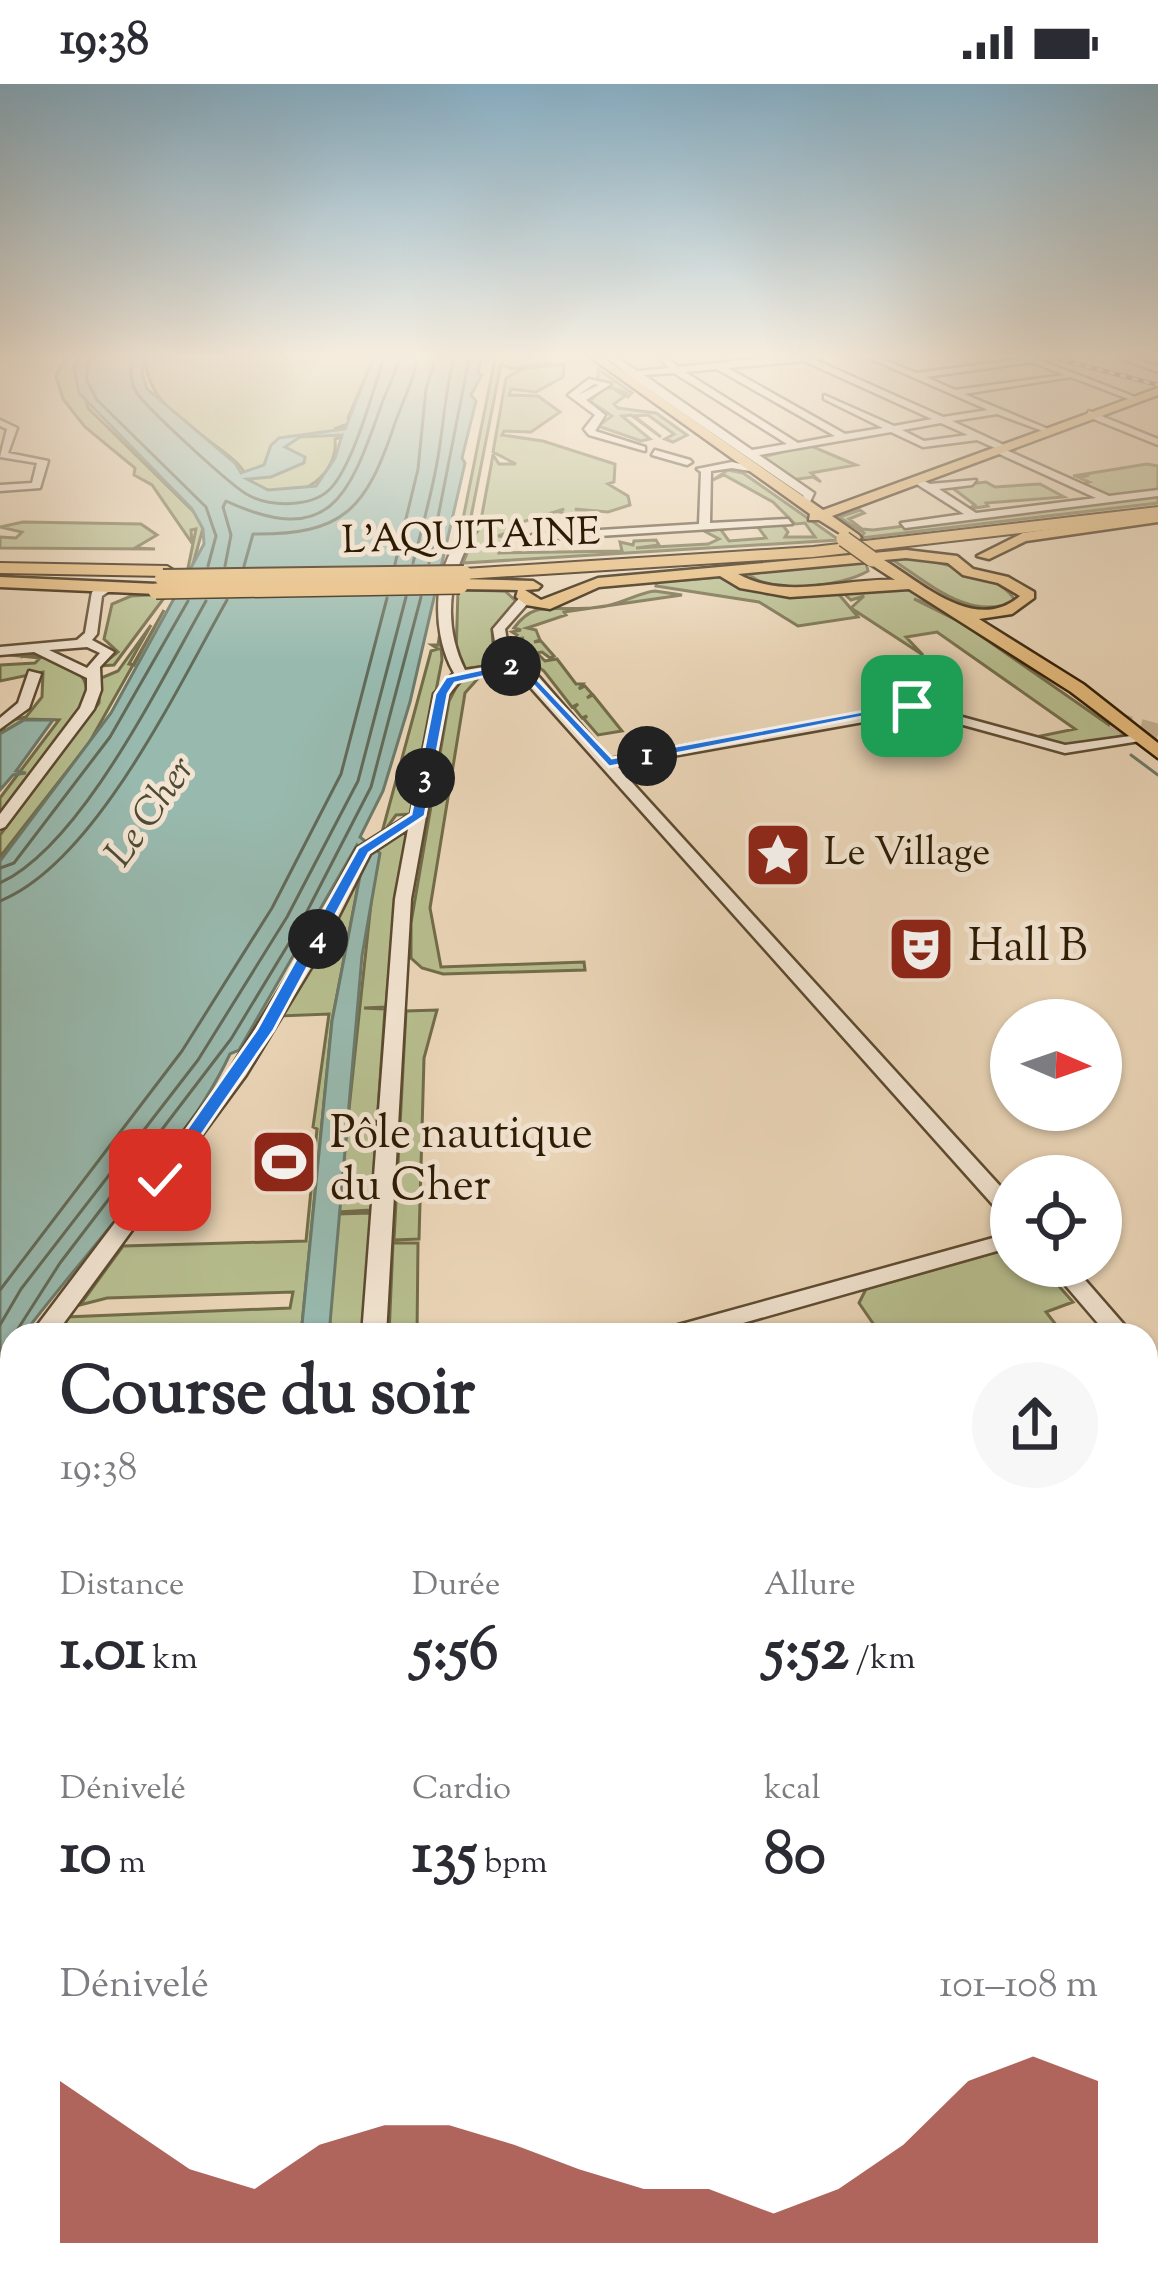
<!DOCTYPE html>
<html lang="fr">
<meta charset="utf-8">
<style>
:root{--surface:#fff;--page:#f7f7f7;--text:#2b2b33;--muted:#7c7c81;--accent:#8f2418}
body{margin:0;font-family:"Sorts Mill Goudy",serif;background:var(--page);color:var(--text);height:100vh;display:flex;flex-direction:column;font-size:45px;white-space:nowrap}
*{box-sizing:border-box;margin:0}
p{font-size:39px;color:var(--muted)}
.icon{flex:none;width:66px;height:66px;fill:none;stroke:currentColor;stroke-width:2;stroke-linecap:round;stroke-linejoin:round}
.map{position:relative;flex:1;overflow:hidden}
.side{position:absolute;left:0px;top:1239px;width:1158px;height:972px;display:flex;flex-direction:column;background:var(--surface);border-radius:36px 36px 0 0;box-shadow:0 3px 9px #0004}
.side>*{flex:none}
.needle{width:78px;rotate:92deg}
.controls{position:absolute;left:990px;top:915px;display:grid;gap:24px}
.controls a{display:grid;place-items:center;width:132px;height:132px;border-radius:50%;background:var(--surface);box-shadow:0 3px 9px #0004;font-size:60px}
.pin{position:absolute;display:grid;place-items:center;width:102px;height:102px;color:#fff;margin:-51px;border-radius:24px;box-shadow:0 6px 18px #0006}
.km{position:absolute;width:60px;height:60px;margin:-30px;border-radius:50%;background:#222;color:#fff;font-size:33px;line-height:60px;text-align:center}
.round{display:grid;place-items:center;flex:none;width:126px;height:126px;border-radius:63px;background:var(--page)}
.summary{display:flex;align-items:center;justify-content:space-between;height:204px;padding:0 60px}
h1{font-size:66px;font-weight:700;line-height:90px}
.metrics{display:grid;grid-template-columns:repeat(3,1fr);gap:18px;height:204px;padding:12px 60px}
.metrics div{display:grid;align-content:center}
.metrics b{font-size:60px;font-weight:700}
.metrics small{font-size:33px;font-weight:400}
.metrics p{font-size:33px}
.chart{height:336px;padding:24px 60px}
.chart p{display:flex;justify-content:space-between}
.chart svg{width:100%;height:216px;margin-top:12px;fill:var(--accent);opacity:.7}
.status{display:flex;justify-content:space-between;align-items:center;height:84px;padding:0 60px;background:var(--surface);direction:ltr}
.status svg{height:33px;fill:currentColor}
.map>svg:first-child{display:block}
</style>
<div class="status"><b>19:38</b><svg viewBox="0 0 49 12"><path d="M0 12V9h3v3zM5 12V6h3v6zM10 12V3h3v9zM15 12V0h3v12zM26 1h20v11H26zM47 4h2v5h-2z"/></svg></div>
<div class="map">
<svg width="1158" height="2211" viewBox="0 0 1158 2211">
<rect width="100%" height="100%" fill="#ebd6b8"/>
<filter id="stains"><feTurbulence type="fractalNoise" baseFrequency=".00167" numOctaves="4"/><feColorMatrix values="0 0 0 0 .2 0 0 0 0 .09 0 0 0 0 .02 0 0 0 .5 -.17"/></filter>
<radialGradient id="worn" r=".72"><stop offset=".6" stop-color="#630" stop-opacity="0"/><stop offset="1" stop-color="#630" stop-opacity=".3"/></radialGradient>
<path fill="#b7be8f" stroke="#726c49" stroke-width="3" d="M68 270H81L76 279 88 324 196 430 203 444 192 484H188L196 445 191 446 192 459 152 401 134 391 135 384 85 343 63 315 56 292Z
M146 270H375L348 334 351 339 334 345 347 342 344 352 335 355C339 388 302 421 262 404 249 399 246 388 237 379 203 347 142 323 146 270Z
M496 270H522L553 278 512 285 501 280 471 433 459 455Z
M564 280 563 293 536 308 511 305 509 311 538 312 560 328 531 348 504 347 502 351 543 357 615 380 614 398 608 400 628 412 630 421 608 428 575 425 591 433 560 428 564 425 506 443 510 448 498 452 515 454 502 460 499 469 622 467 620 458 633 461 634 457 656 456 659 461 636 464 708 460 719 455 704 447 730 444 721 446 729 457 766 454 758 443 734 444 782 440 788 448 785 453H815L805 439 795 440 773 418 724 391 713 396 728 386 743 389 839 456 463 479 481 436 493 371 499 380H516L493 368 506 294 522 285Z
M598 285 632 309 628 313 626 309 613 304 625 312 614 320 618 324 656 329 687 351 673 358 665 355 674 350 648 331 634 332 661 353 631 331 622 332 650 355 641 357 598 342 612 332 590 317 604 304H612L598 296Z
M805 362H811L856 381 811 389 821 398 813 393 791 396 759 374Z
M1147 380 1158 382V407L1110 413 1082 400 1089 398 1080 394 1089 391 1073 392Z
M986 398 995 403 1040 400 1064 413 986 419 988 422 968 425 975 421 950 402Z
M1158 410V419L861 454 864 449 839 433 860 426 864 429 849 435 862 445 873 446Z
M23 438 141 440 157 451 135 464 155 465 0 464V453L16 454 22 448 0 443Z
M905 472C934 477 1003 491 1015 517 969 539 927 497 888 473Z
M865 475 868 487C843 502 771 512 749 490Z
M720 493 767 510 836 507 858 533 798 542 759 518 656 502 657 498Z
M907 505 940 524 914 515 964 540 1125 652 1067 661 1019 649 1036 653 1075 645 937 548 906 553 923 571 851 524 864 512 851 516 841 507Z
M458 506 505 507 517 518 492 545 493 562 504 576 501 580 464 585 456 572Z
M655 507 682 511 564 528 566 531 527 544 536 546 540 556 534 558 541 557 554 572 550 574 542 568 523 571 528 568 519 566 525 565 523 559 513 557 524 554 513 555 517 551 512 548 521 546 514 544C536 514 551 529 600 523 619 521 637 509 655 507Z
M167 510 114 581 100 582 118 568 104 555 112 520 131 512Z
M164 526 89 659 0 773V751L99 619 101 594 118 587 151 541 129 580 134 581Z
M440 548 442 576 412 730 396 731 388 742 393 744 381 752 431 567 438 565 432 561H438Z
M26 569 24 572C40 567 50 578 66 583 83 587 91 602 84 619 70 652 23 702 0 733V714L59 636 25 635 0 650 9 637 26 633 42 613 43 588 0 597V581L35 579 40 574 0 570Z
M539 571 545 577 557 575 576 600H583L579 605 585 602 592 610 587 614 593 611 622 647 598 651 584 635 587 632 582 634 574 624 578 620 572 623 544 587 525 573Z
M482 590 465 609 430 824 441 883 584 878 585 886 443 890 422 884 411 874V839L449 617 460 596Z
M409 744 395 820 386 923 364 924 385 925 371 1126 338 1128 377 763Z
M364 771 332 937 301 1251H51L65 1233 290 1224 293 1208 107 1214 80 1221 123 1162 306 1157 317 1045 313 1043 329 930 280 932Z
M437 926 424 974 419 1155 394 1156 406 927Z
M371 1129 364 1251H329L337 1130Z
M393 1159H418L417 1251H389Z
M1011 1164V1182H1041L1073 1218 1046 1228 1064 1251H881L859 1219 866 1205Z
M12 1301V1820L0 1824V1317Z
M1146 1484 1158 1506V1721L1146 1723Z
M1146 1807 1158 1815V1925L1146 1938Z
M730 2199H843L845 2204 859 2199H932L934 2204 911 2211H736Z"/>
<path fill="#98b9ae" stroke="#6d7a6a" stroke-width="3" fill-rule="evenodd" d="M81 270H144L142 289 147 305 235 379 241 389 264 381 271 361 279 354 345 345 375 270H482L478 289 482 291 471 311 476 317 462 374 465 379 410 618 383 707 360 753 380 769 362 872 329 1251H301L332 937 364 771 357 761 239 966 230 970C187 1062 85 1168 23 1251H12V1266L0 1282V777L111 629 204 460 203 445 192 425 79 309 74 285ZM342 351 335 374 316 402 268 406 247 395 271 393 304 379 305 373 285 363 300 353Z
M24 636H53L16 687 26 689 13 691 0 706V650Z
M12 1820V2199H191L190 2211H0V1824Z"/>
<g fill="none" stroke-linecap="round" stroke-linejoin="round">
<path stroke="#626a58" stroke-width="3" d="M90 270 86 295 97 316 206 423 216 452 208 482
M132 270C131 283 129 294 135 306 143 321 234 405 250 412 272 423 311 423 329 406 353 383 374 304 385 270
M413 479C421 448 430 416 436 384 444 345 444 308 455 270
M429 479 470 270
M395 480 418 385 426 305 437 270
M225 482 231 451 223 423 226 417C332 466 350 409 381 322 387 304 397 289 400 270
M244 482 253 450C344 451 366 425 394 342 402 318 415 295 418 270
M0 784 14 779 110 653 188 517
M0 799C82 761 161 596 206 517
M0 817C95 779 177 604 227 516
M0 1206 182 967 272 824 341 690 387 514
M0 1241 21 1205 198 976 287 833 358 697 406 513
M14 1251 60 1179 231 955 300 841 371 703 421 513"/>
<path stroke="#6d7a6a" stroke-width="3" d="M1131 671 1158 691"/>
<path stroke="#c5b194" stroke-width="20" stroke-dasharray="20 10" stroke-linecap="butt" d="M1111 637 1158 650"/>
<defs>
<path id="minor" d="M603 270H612L637 287 669 284 657 270H665L678 283 802 270 943 333 988 326 860 270H870L916 289 1022 275 1013 270H1024L1138 314 1131 316 1071 293 964 310 1048 345V349L997 330 952 337 1006 362V366L1109 412 1158 406V412L905 444 901 439 964 430 915 399 919 394 930 400 976 396 972 401 939 405 976 429 1096 414 995 368V364L977 356 923 363 891 348 759 371 814 409 809 420H801L804 412 629 292ZM804 277 932 335 894 342 824 311V315L883 344 845 350 728 284ZM1032 278 1064 291 955 306 926 293ZM717 285 835 352 798 359 685 288ZM674 289 787 360 752 366 644 291ZM941 339 968 351 924 357 902 346Z
M1109 270H1120L1158 282V288Z
M589 295 611 300 586 316 605 331 595 347 645 363V367L589 351 584 345 595 331 568 311ZM594 300 599 301 578 311Z
M1089 327 1158 355V361L1086 332Z
M0 336 17 344 8 369 48 377 40 404 0 407V401L32 399 37 379 0 373 7 345 0 342Z
M655 366 690 376 692 378 687 381 652 371Z
M732 378 761 385 756 388 732 384 711 387 710 439 788 435 792 440 534 456 528 453 534 450 699 440 701 388 697 385Z
M474 440 479 443C449 485 441 538 465 586L509 579 496 564 493 545 521 512H529V518L505 545 508 563 526 578 610 675 869 629H926L933 625 1065 661 1145 650V656L1140 657 1065 669 945 636 869 637 617 682 1011 1114V1134L1003 1132 515 586 462 595 448 611 411 815 386 1251H362L395 815 408 745 370 770 320 869 246 991 55 1251H30L228 989 302 869 357 764 411 730 434 610 454 589C429 546 432 471 474 440Z
M124 500 130 504 128 507 108 508 102 512 97 550 92 556 114 568 100 583 101 606 94 625 5 743 0 745V730L80 624 87 606V594L34 568 0 571V563L77 556 85 549 92 508 101 502ZM87 563 100 569 87 584 49 566Z
M29 587 41 590 29 624 0 645V634L18 619Z
M1011 1149V1163L701 1251H659L663 1245 671 1243Z
M1049 1182H1073L1133 1251H1108Z
M1146 1270 1158 1277V1301L1146 1294Z
M12 1281V1308L0 1315V1288Z
M1146 2017 1158 2022V2073L1146 2068Z
M339 2199H377L378 2211H340Z"/>
<path id="major" d="M586 270H598L823 426 1158 304V311L832 432 859 451 861 454 854 458 819 436H809L810 430Z
M1158 430V438L1026 457 989 475 977 472 1023 449Z
M906 466 957 472 973 485 1008 493 1034 508V514L1012 530 979 535 1083 600 1158 659V674L1071 608 909 505 790 513 740 504 720 492 599 503 550 525 526 521 516 513 518 506 460 505 452 500 460 495 533 497 541 502 538 505 525 506 541 516 598 494ZM906 474 948 479 963 491 998 499 1020 512C976 550 923 500 884 476ZM867 478 895 496C843 494 787 517 738 490Z
M0 493 157 500 165 505 157 510 0 503Z"/>
<path id="highway" d="M1158 423V433L813 473 464 495 456 490 464 485 813 463Z
M0 479 167 482 175 487 167 492 0 489Z"/>
</defs>
<use href="#minor" stroke="#5c4a30" stroke-width="5"/>
<use href="#major" stroke="#2d1b03" stroke-width="5"/>
<use href="#highway" stroke="#2d1b03" stroke-width="4"/>
<use href="#minor" fill="#f2e4d1" fill-rule="evenodd"/>
<use href="#major" fill="#e6bb7c" fill-rule="evenodd"/>
<use href="#highway" fill="#e6bb7c" fill-rule="evenodd"/>
<defs>
<path id="rail" d="M1039 270 1158 301"/>
</defs>
<use href="#rail" stroke="#2d1b03" stroke-width="4.5"/>
<use href="#rail" stroke="#f2e4d1" stroke-width="3" stroke-dasharray="6" stroke-linecap="butt"/>
<defs>
<path id="major-bridge" d="M844 455 872 475
M156 507 460 502"/>
<path id="highway-bridge" d="M163 494 464 490"/>
</defs>
<use href="#major-bridge" stroke="#2d1b03" stroke-width="18" stroke-linecap="butt"/>
<use href="#highway-bridge" stroke="#2d1b03" stroke-width="20" stroke-linecap="butt"/>
<use href="#major-bridge" stroke="#e6bb7c" stroke-width="15"/>
<use href="#highway-bridge" stroke="#e6bb7c" stroke-width="16"/>
</g>
<linearGradient id="sky" x2="0" y2="1"><stop stop-color="#88b6d1"/><stop offset="0.47" stop-color="#f6eddf"/><stop offset="1" stop-color="#f6eddf" stop-opacity="0"/></linearGradient>
<rect width="1158" height="579" fill="url(#sky)"/>
<path fill="#1a73e8" stroke="#fff" stroke-width="3" d="M520 577 612 674 912 618 918 622 609 683 518 585 455 599 448 610 425 732 369 769 274 946 167 1101H154V1092L257 945 358 764 411 730 435 610 446 593Z"/>
<defs>
<symbol id="sight-square" viewBox="-11 -11 22 22"><rect x="-9" y="-9" width="18" height="18" rx="4" fill="#8f2418" stroke="#f2e4d1"/><path d="M0-6L1.8-2.2L6-1.7L2.9 1.2L3.7 5.4L0 3.3L-3.7 5.4L-2.9 1.2L-6-1.7L-1.8-2.2Z" fill="#fff"/></symbol>
<symbol id="theatre-square" viewBox="-11 -11 22 22"><rect x="-9" y="-9" width="18" height="18" rx="4" fill="#8f2418" stroke="#f2e4d1"/><path d="M-5-5.5Q0-4 5-5.5V0Q5 5 0 6Q-5 5-5 0ZM-3.3-2.5H-1v1.5H-3.3ZM1-2.5H3.3v1.5H1ZM-2.8 1Q0 5.5 2.8 1Z" fill="#fff"/></symbol>
<symbol id="stadium-square" viewBox="-11 -11 22 22"><rect x="-9" y="-9" width="18" height="18" rx="4" fill="#8f2418" stroke="#f2e4d1"/><path d="M0-5a6.5 5 0 1 0 0 10a6.5 5 0 1 0 0-10ZM-3.5-1.8h7v3.6h-7Z" fill="#fff"/></symbol>
</defs>
<g fill-rule="evenodd">
<use href="#sight-square" x="740" y="733" width="76" height="76"/>
<use href="#theatre-square" x="883" y="827" width="76" height="76"/>
<use href="#stadium-square" x="246" y="1040" width="76" height="76"/>
</g>
<g text-anchor="middle" dominant-baseline="central" stroke-width="10" stroke-linejoin="round" paint-order="stroke">
<g font-size="39" fill="#2d1b03" stroke="#f2e4d1">
<text transform="translate(471 455) rotate(-2)">L'AQUITAINE</text>
</g>
<g font-size="39" font-style="italic" fill="#4d4a36" stroke="#f2e4d1">
<text transform="translate(152 729) rotate(-55)">Le Cher</text>
</g>
<g font-size="39" fill="#2d1b03" stroke="#f2e4d1" text-anchor="start">
<text x="824" y="771">Le Village</text>
</g>
<g font-size="45" fill="#2d1b03" stroke="#f2e4d1" text-anchor="start">
<text x="968" y="865">Hall B</text>
<text x="330" y="1052">Pôle nautique<tspan x="330" dy="52">du Cher</tspan></text>
</g>
</g>
<rect width="100%" height="100%" filter="url(#stains)"/>
<rect width="100%" height="100%" fill="url(#worn)"/>
</svg>
<div class="controls">
<a><svg class="needle" viewBox="-14 -14 28 28"><path d="M0-13l5 13h-10z" fill="#e53935"/><path d="M0 13l5-13h-10z" fill="#7c7c81"/></svg></a>
<a><svg class="icon" aria-label="locate" viewBox="0 0 24 24"><circle cx="12" cy="12" r="6"/><path d="M12 2v4M12 18v4M2 12h4M18 12h4"/></svg></a>
</div>
<div class="pin" style="left:912px;top:622px;background:#1e9e55"><svg class="icon" aria-label="arrive" viewBox="0 0 24 24"><path d="M6 21V4h12l-3 4 3 4H6"/></svg></div>
<div class="pin" style="left:160px;top:1096px;background:#d93025"><svg class="icon" aria-label="check" viewBox="0 0 24 24"><path d="M5 12l5 5 9-10"/></svg></div>
<b class="km" style="left:647px;top:672px">1</b>
<b class="km" style="left:511px;top:582px">2</b>
<b class="km" style="left:425px;top:694px">3</b>
<b class="km" style="left:318px;top:855px">4</b>
<section class="side">
<div class="summary"><div><h1>Course du soir</h1><p>19:38</p></div><a class="round"><svg class="icon" aria-label="share" viewBox="0 0 24 24"><path d="M12 15V3M7 8l5-5 5 5M5 13v7h14v-7"/></svg></a></div>
<div class="metrics">
<div><p>Distance</p><b>1.01<small> km</small></b></div>
<div><p>Durée</p><b>5:56</b></div>
<div><p>Allure</p><b>5:52<small> /km</small></b></div>
</div>
<div class="metrics">
<div><p>Dénivelé</p><b>10<small> m</small></b></div>
<div><p>Cardio</p><b>135<small> bpm</small></b></div>
<div><p>kcal</p><b>80</b></div>
</div>
<div class="chart"><p><span>Dénivelé</span>101–108 m</p>
<svg viewBox="0 0 160 44" preserveAspectRatio="none"><path d="M0 44V11L10 20L20 29L30 33L40 24L50 20L60 20L70 24L80 29L90 33L100 33L110 38L120 33L130 24L140 11L150 6L160 11V44z"/></svg>
</div>
</section>
</div>
